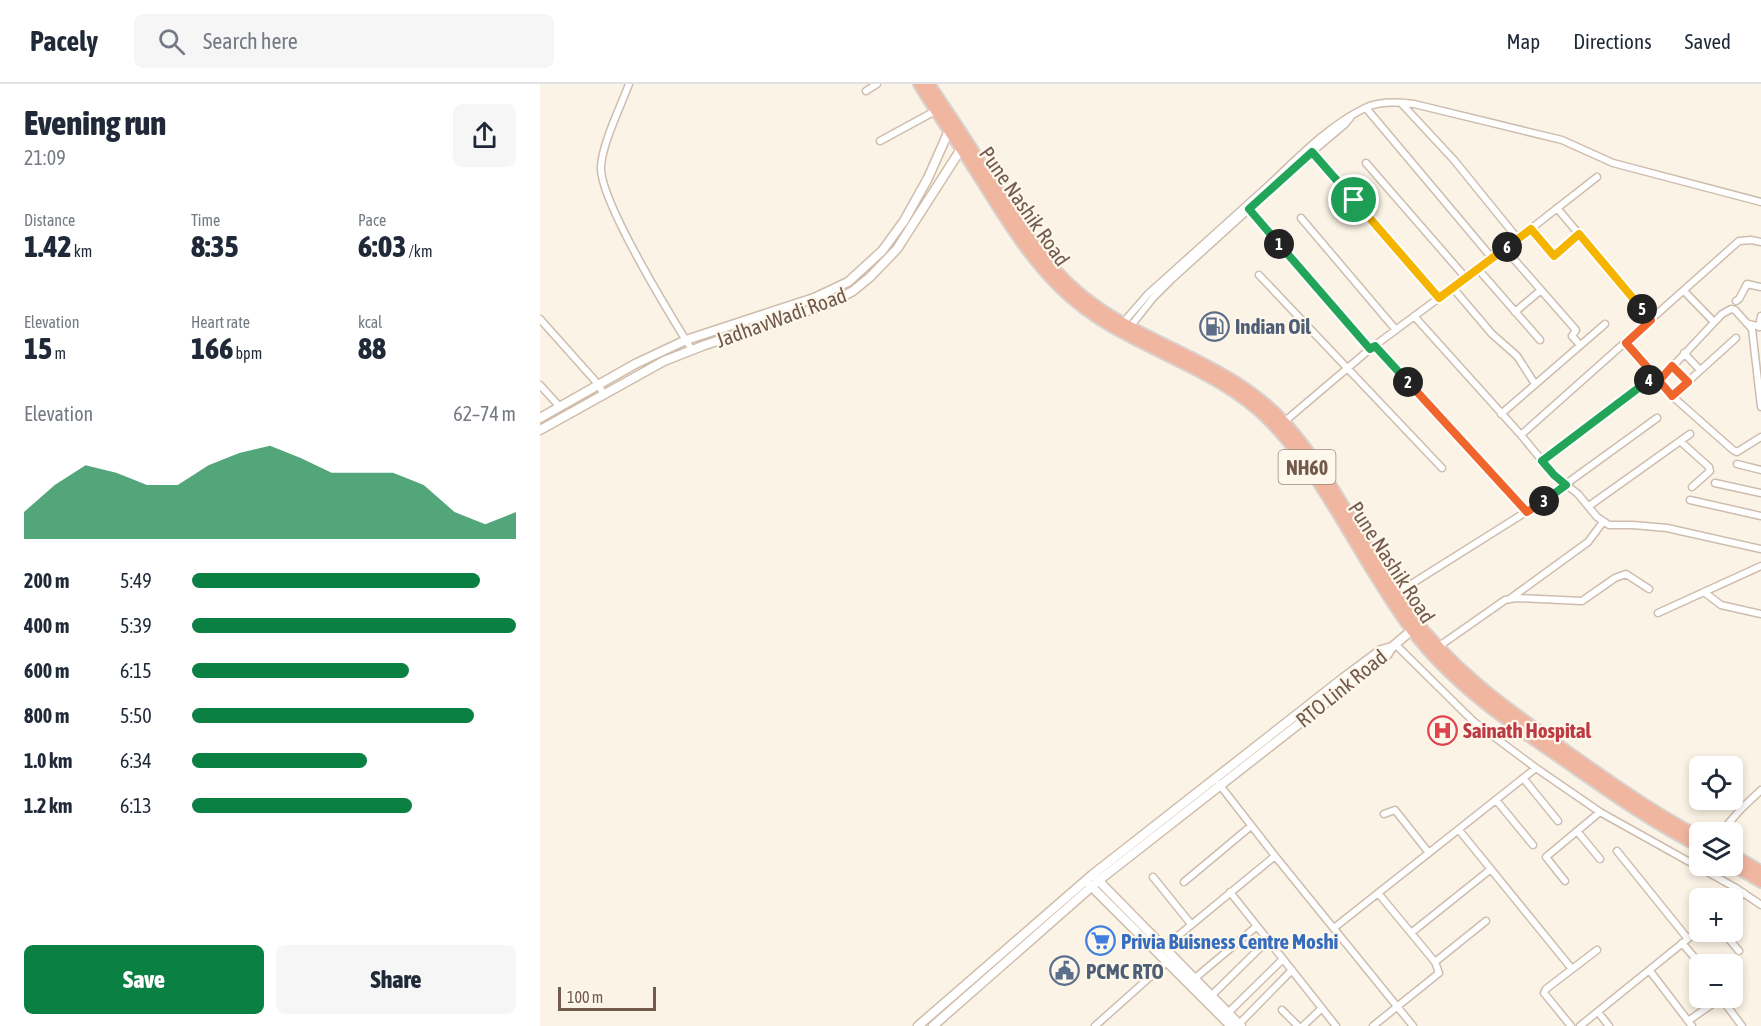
<!DOCTYPE html>
<meta charset="utf-8">
<style>
:root{--surface:#fff;--page:#f6f6f7;--text:#1f2937;--muted:#747a83;--line:#e0e1e3;--accent:#0b8043}
body{margin:0;font-family:"Asap Condensed",sans-serif;background:var(--page);color:var(--text);height:100vh;display:flex;flex-direction:column;font-size:22px;white-space:nowrap}
*{box-sizing:border-box;margin:0}
p{font-size:20px;color:var(--muted)}
.icon{flex:none;width:33px;height:33px;fill:none;stroke:currentColor;stroke-width:2;stroke-linecap:round;stroke-linejoin:round}
.map{position:relative;flex:1;overflow:hidden}
.panel{display:flex;flex-direction:column;background:var(--surface);width:540px}
.panel>*{flex:none}
.tools{position:absolute;left:1149px;top:672px;display:grid;gap:12px}
.tools a{display:grid;place-items:center;width:54px;height:54px;border-radius:9px;background:var(--surface);box-shadow:0 3px 9px #0003;font-size:30px}
.scale{position:absolute;left:18px;bottom:15px;width:98px;box-sizing:border-box;padding-left:6px;border:3px solid #725a4c;border-top:0;font-size:16px;line-height:21px;white-space:nowrap;color:#725a4c;-webkit-text-stroke:4px #fef7eb;paint-order:stroke}
.pin{position:absolute;display:grid;place-items:center;width:51px;height:51px;color:#fff;margin:-26px;border:3px solid #fff;border-radius:50%;box-shadow:0 2px 6px #0007}
.km{position:absolute;width:30px;height:30px;margin:-15px;border-radius:50%;background:#222;color:#fff;font-size:16px;line-height:30px;text-align:center}
.round{display:grid;place-items:center;flex:none;width:63px;height:63px;border-radius:9px;background:var(--page)}
.head{display:flex;align-items:center;justify-content:space-between;height:102px;padding:0 24px}
h1{font-size:33px;font-weight:800;line-height:45px}
.stats{display:grid;grid-template-columns:repeat(3,1fr);gap:9px;height:102px;padding:6px 24px}
.stats div{display:grid;align-content:center}
.stats b{font-size:30px;font-weight:800}
.stats small{font-size:16px;font-weight:400}
.stats p{font-size:16px}
.chart{height:168px;padding:12px 24px}
.chart p{display:flex;justify-content:space-between}
.chart svg{width:100%;height:108px;margin-top:6px;fill:var(--accent);opacity:.7}
.button{display:flex;gap:12px;margin-top:auto;padding:12px 24px}
.button a{flex:1;height:69px;border-radius:9px;background:var(--accent);color:#fff;font-size:24px;font-weight:800;line-height:69px;text-align:center}
.button a+a{background:var(--page);color:var(--text)}
ul{padding:0 24px;list-style:none;font-size:20px}
li{display:grid;grid-template-columns:96px 72px 1fr;align-items:center;height:45px}
li i{height:15px;border-radius:8px;background:var(--accent)}
header{display:flex;align-items:center;gap:36px;box-sizing:border-box;height:84px;padding:0 30px;background:var(--surface);border-bottom:2px solid var(--line)}
header strong{font-size:28px}
nav{display:flex;gap:33px;margin-inline-start:auto;font-size:21px}
.search{width:420px;height:54px;background:var(--page);display:flex;align-items:center;gap:15px;box-sizing:border-box;padding:0 21px;border-radius:9px;color:var(--muted);font-size:22px}
main{display:flex;flex:1;min-height:0}
.map>svg:first-child{display:block}
</style>
<header>
<strong>Pacely</strong>
<div class="search"><svg class="icon" aria-label="search" viewBox="0 0 24 24"><circle cx="10" cy="10" r="6"/><path d="M15 15l6 6"/></svg>Search here</div>
<nav><a>Map</a><a>Directions</a><a>Saved</a></nav>
</header>
<main>
<section class="panel">
<div class="head"><div><h1>Evening run</h1><p>21:09</p></div><a class="round"><svg class="icon" aria-label="share" viewBox="0 0 24 24"><path d="M12 15V3M7 8l5-5 5 5M5 13v7h14v-7"/></svg></a></div>
<div class="stats">
<div><p>Distance</p><b>1.42<small> km</small></b></div>
<div><p>Time</p><b>8:35</b></div>
<div><p>Pace</p><b>6:03<small> /km</small></b></div>
</div>
<div class="stats">
<div><p>Elevation</p><b>15<small> m</small></b></div>
<div><p>Heart rate</p><b>166<small> bpm</small></b></div>
<div><p>kcal</p><b>88</b></div>
</div>
<div class="chart"><p><span>Elevation</span>62–74 m</p>
<svg viewBox="0 0 160 44" preserveAspectRatio="none"><path d="M0 44V33L10 22L20 14L30 17L40 22L50 22L60 14L70 9L80 6L90 11L100 17L110 17L120 17L130 22L140 33L150 38L160 33V44z"/></svg>
</div>
<ul>
<li><b>200 m</b>5:49<i style="width:89%"></i></li>
<li><b>400 m</b>5:39<i style="width:100%"></i></li>
<li><b>600 m</b>6:15<i style="width:67%"></i></li>
<li><b>800 m</b>5:50<i style="width:87%"></i></li>
<li><b>1.0 km</b>6:34<i style="width:54%"></i></li>
<li><b>1.2 km</b>6:13<i style="width:68%"></i></li>
</ul>
<div class="button"><a>Save</a><a>Share</a></div>
</section>
<div class="map">
<svg width="1221" height="942" viewBox="0 0 1221 942">
<rect width="100%" height="100%" fill="#fbf3e5"/>
<g fill="none" stroke-linecap="round" stroke-linejoin="round">
<defs>
<path id="street" d="M89 0C80 24 63 58 61 82 58 114 132 234 152 266
M326 7 337 0
M861 19 914 76 978 155
M826 24 952 174
M340 57 397 26
M770 64 899 214
M826 79 926 194
M707 122 830 265
M1017 124 1111 236
M761 134 856 246
M991 145 1014 172 1039 150
M1221 158 1211 156 1199 157 981 351 1014 391 1038 410 1057 433 1069 441H1093L1127 444 1221 465
M965 165 1036 246 1032 252 1040 261
M938 185 1000 256
M719 191 902 384
M913 204 952 250 977 272 995 300
M1144 207 1174 238
M1196 217 1199 215 1207 200 1221 203
M975 228 1001 206
M874 232 981 351
M0 235 58 300 63 309
M582 240 608 210 627 193C661 162 695 132 729 101 759 73 788 42 825 24 839 17 859 18 874 20L1022 56 1073 79 1221 118
M1209 240 1221 243
M590 243 613 214 632 195 772 68 804 41 810 34
M1219 243 1221 232
M1086 259 1132 312 1193 366 1197 368 1221 353
M835 262 987 428
M1144 269 1160 286
M1132 282 1147 298
M1119 297 1182 230 1191 225 1195 226 1212 245 1221 323
M0 301 20 323
M1132 312 1196 254
M961 330 1065 240
M744 338 830 265 965 165 1057 93
M1140 357 1169 383 1170 387 1152 403
M1003 377 1115 292
M1197 380 1221 386
M1175 399 1221 409
M1150 416 1221 432
M1049 422 1150 350
M1164 508 1181 521 1221 530
M857 509 997 421 1117 334
M971 514 1048 458 1063 438
M1118 529 1221 482
M855 560 933 637 996 684 1060 728 1196 804 1221 821
M898 563 965 516 976 514 1042 517 1075 494 1086 490 1109 505
M983 694 1018 737
M679 700 735 772 873 942
M956 716 993 761
M844 730 855 726 889 769
M919 746 1032 885
M1037 747 1060 775
M1181 748 1201 725 1221 706
M1077 767 1148 855
M613 793 651 840
M1025 797 1006 773 1060 728
M644 798 711 742
M690 808 796 942
M1192 819 1204 809
M794 844 996 684
M1183 848 1199 867
M871 849 951 785
M1142 859 1160 880
M622 865 735 772
M895 878 946 837
M1110 887 1152 942
M654 895 717 842
M671 912 728 856
M742 926 758 942
M1058 928 1069 942
M688 929 743 875
M1148 937 1181 914 1202 942
M699 940 752 886
M555 942 628 877
M763 942 782 924
M833 942 899 889 895 878 838 809
M1031 942 1004 909 1006 905 1057 866
M1040 942 1160 845"/>
<path id="secondary" d="M0 334 95 280 146 256 274 214 308 198 342 167 364 137 388 94 411 42
M0 346 124 277 165 261 288 220 313 207 330 193 357 165 423 62
M555 793 701 942
M549 800 691 942
M378 942 552 791 802 595 841 566 852 563
M393 942 558 797 847 571 852 563 872 546"/>
<path id="highway" d="M379 0C397 30 418 59 437 89 467 137 498 190 544 224 601 267 679 285 730 337 788 397 821 478 871 545 913 601 971 640 1028 679 1071 709 1113 739 1160 763
M389 0C406 26 424 52 440 78 472 129 504 185 553 220 614 264 693 281 745 339 795 395 825 467 869 528 914 588 965 623 1025 666 1069 697 1112 728 1160 753
M1192 770 1221 787
M1192 781 1221 798"/>
</defs>
<use href="#street" stroke="#cebdaf" stroke-width="9"/>
<use href="#secondary" stroke="#d0bdac" stroke-width="11"/>
<use href="#highway" stroke="#d8d1cd" stroke-width="14"/>
<use href="#street" stroke="#fff" stroke-width="6"/>
<use href="#secondary" stroke="#fff" stroke-width="8"/>
<use href="#highway" stroke="#f1b6a0" stroke-width="10"/>
</g>
<g fill="none" stroke-linecap="round" stroke-linejoin="round">
<defs>
<path id="split-1" d="M739 160 709 125 772 68 814 116"/>
<path id="split-2" d="M739 160 830 265 835 262 868 298"/>
<path id="split-3" d="M868 298 987 428 1004 417"/>
<path id="split-4" d="M1004 417 1026 401 1014 391 1002 377 1109 296"/>
<path id="split-5" d="M1102 225 1111 236 1086 259 1115 292 1119 297 1132 282 1148 298 1132 312 1115 292 1109 296"/>
<path id="split-6" d="M967 163 991 145 1014 172 1039 150 1102 225"/>
<path id="split-7" d="M814 116 899 214 967 163"/>
</defs>
<use href="#split-1" stroke="#fff" stroke-width="12"/>
<use href="#split-2" stroke="#fff" stroke-width="12"/>
<use href="#split-3" stroke="#fff" stroke-width="12"/>
<use href="#split-4" stroke="#fff" stroke-width="12"/>
<use href="#split-5" stroke="#fff" stroke-width="12"/>
<use href="#split-6" stroke="#fff" stroke-width="12"/>
<use href="#split-7" stroke="#fff" stroke-width="12"/>
<use href="#split-1" stroke="#22a559" stroke-width="8"/>
<use href="#split-2" stroke="#22a559" stroke-width="8"/>
<use href="#split-3" stroke="#f0652b" stroke-width="8"/>
<use href="#split-4" stroke="#22a559" stroke-width="8"/>
<use href="#split-5" stroke="#f0652b" stroke-width="8"/>
<use href="#split-6" stroke="#f5b400" stroke-width="8"/>
<use href="#split-7" stroke="#f5b400" stroke-width="8"/>
</g>
<defs>
<symbol id="fuel-ring" viewBox="-11 -11 22 22"><circle r="9.5" fill="#fef7eb" stroke="#5c6f8a" stroke-width="1.5"/><path d="M-5.5-6h7V0h2V4h1.3V-2.5L3-4.5l.8-.8L6-3V5H2.5V1h-1V6h-7ZM-4.2-4.7v3.2H.2V-4.7Z" fill="#5c6f8a"/></symbol>
<symbol id="hospital-ring" viewBox="-11 -11 22 22"><circle r="9.5" fill="#fef7eb" stroke="#e0444e" stroke-width="1.5"/><path d="M-5-5h3v3.5h4V-5h3V5h-3V1.5h-4V5h-3Z" fill="#e0444e"/></symbol>
<symbol id="supermarket-ring" viewBox="-11 -11 22 22"><circle r="9.5" fill="#fef7eb" stroke="#3f7fe0" stroke-width="1.5"/><path d="M-6-5.5h2.5l.6 2H6L4.5 2H-2.5L-4.4-4H-6ZM-1.5 3.2a1.3 1.3 0 1 0 .1 0ZM3 3.2a1.3 1.3 0 1 0 .1 0Z" fill="#3f7fe0"/></symbol>
<symbol id="civic-ring" viewBox="-11 -11 22 22"><circle r="9.5" fill="#fef7eb" stroke="#5c6f8a" stroke-width="1.5"/><path d="M-.6-6.5H3V-4.5H.6V-3L4-1V1h2V6H-6V1h2V-1L-.6-3ZM-1.2 2.5V6h2.4V2.5Z" fill="#5c6f8a"/></symbol>
</defs>
<g fill-rule="evenodd">
<use href="#fuel-ring" x="658" y="226" width="33" height="33"/>
<use href="#hospital-ring" x="886" y="630" width="33" height="33"/>
<use href="#supermarket-ring" x="544" y="840" width="33" height="33"/>
<use href="#civic-ring" x="508" y="870" width="33" height="33"/>
</g>
<g text-anchor="middle" dominant-baseline="central" stroke-width="4.5" stroke-linejoin="round" paint-order="stroke">
<rect fill="#fef7eb" stroke="#9c897c" stroke-width="1.5" x="738.5" y="366" width="57" height="34" rx="4.5"/>
<g font-size="20" font-weight="bold" fill="#725a4c">
<text x="767" y="383">NH60</text>
</g>
<g font-size="21" fill="#725a4c" stroke="#fef7eb">
<text transform="translate(485 122) rotate(55)">Pune Nashik Road</text>
<text transform="translate(241 233) rotate(-20)">JadhavWadi Road</text>
<text transform="translate(852 478) rotate(57)">Pune Nashik Road</text>
<text transform="translate(801 604) rotate(-39)">RTO Link Road</text>
</g>
<g font-size="21" font-weight="bold" fill="#4e5e75" stroke="#fef7eb" text-anchor="start">
<text x="695" y="242">Indian Oil</text>
<text x="546" y="887">PCMC RTO</text>
</g>
<g font-size="21" font-weight="bold" fill="#be3a42" stroke="#fef7eb" text-anchor="start">
<text x="923" y="646">Sainath Hospital</text>
</g>
<g font-size="21" font-weight="bold" fill="#366cbe" stroke="#fef7eb" text-anchor="start">
<text x="581" y="857">Privia Buisness Centre Moshi</text>
</g>
</g>
</svg>
<div class="tools">
<a><svg class="icon" aria-label="locate" viewBox="0 0 24 24"><circle cx="12" cy="12" r="6"/><path d="M12 2v4M12 18v4M2 12h4M18 12h4"/></svg></a>
<a><svg class="icon" aria-label="layers" viewBox="0 0 24 24"><path d="M12 4l9 5-9 5-9-5zM3 14l9 5 9-5"/></svg></a>
<a>+</a>
<a>−</a>
</div>
<div class="scale">100 m</div>
<div class="pin" style="left:814px;top:116px;background:#1e9e55"><svg class="icon" aria-label="arrive" viewBox="0 0 24 24"><path d="M6 21V4h12l-3 4 3 4H6"/></svg></div>
<b class="km" style="left:739px;top:160px">1</b>
<b class="km" style="left:868px;top:298px">2</b>
<b class="km" style="left:1004px;top:417px">3</b>
<b class="km" style="left:1109px;top:296px">4</b>
<b class="km" style="left:1102px;top:225px">5</b>
<b class="km" style="left:967px;top:163px">6</b>
</div>
</main>
